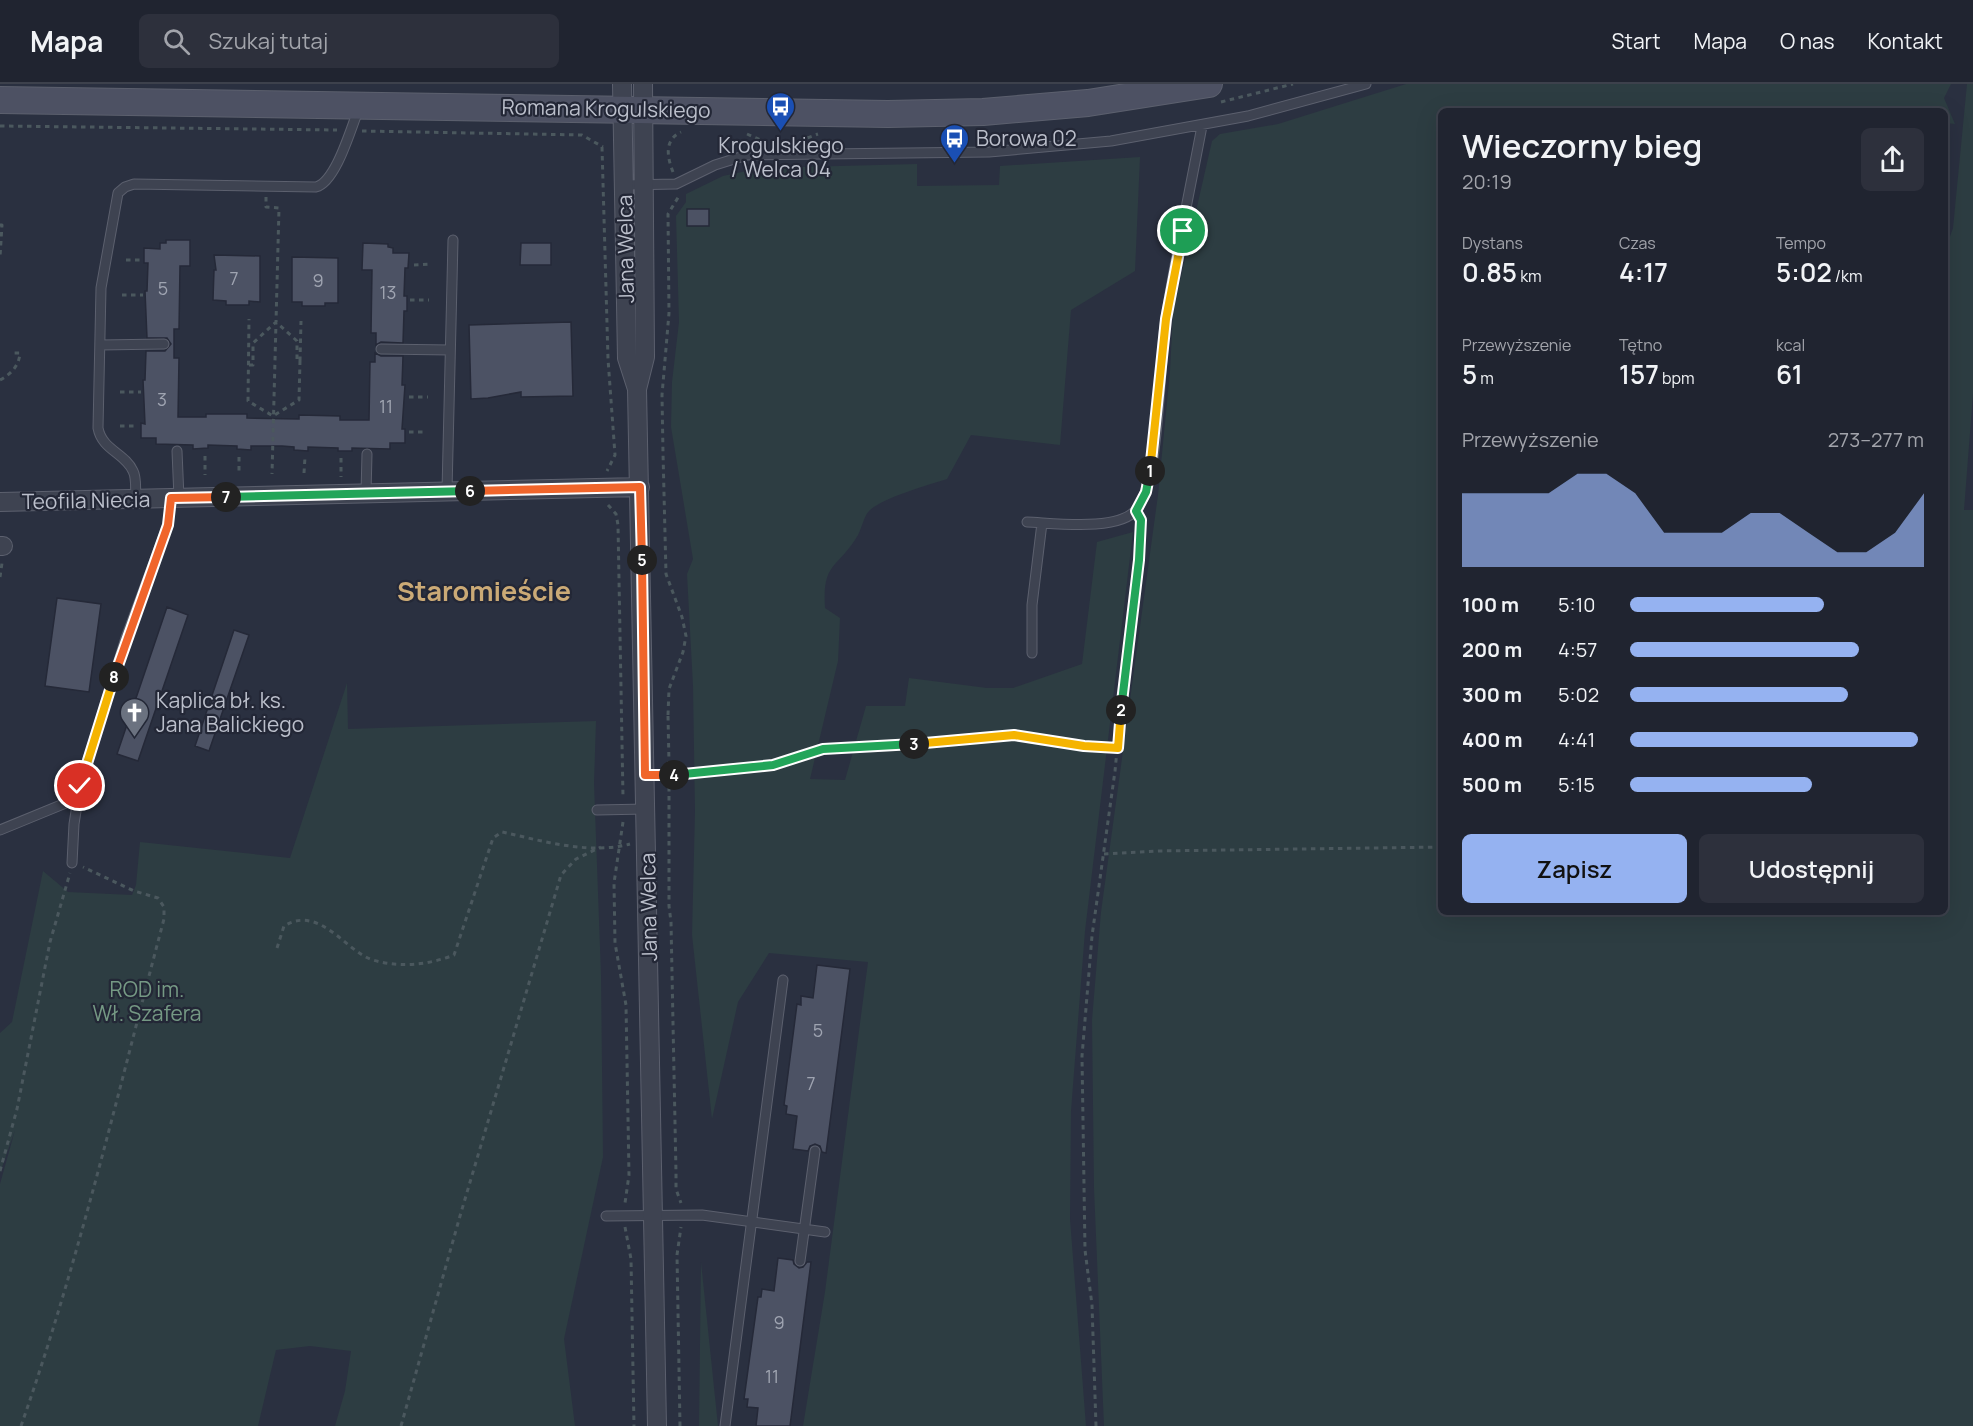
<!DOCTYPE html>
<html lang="pl">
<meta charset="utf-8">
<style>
:root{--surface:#202430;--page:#2d303c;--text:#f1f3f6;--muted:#a2a4ab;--line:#3d414c;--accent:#95b2f1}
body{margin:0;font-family:Manrope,sans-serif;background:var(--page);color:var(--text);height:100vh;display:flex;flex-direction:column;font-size:22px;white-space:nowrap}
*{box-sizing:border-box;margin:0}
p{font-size:20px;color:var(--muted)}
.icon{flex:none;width:33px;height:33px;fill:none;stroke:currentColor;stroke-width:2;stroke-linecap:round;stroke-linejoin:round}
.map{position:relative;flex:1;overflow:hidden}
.side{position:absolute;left:1438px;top:24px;width:510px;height:807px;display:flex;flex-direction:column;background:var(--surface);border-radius:9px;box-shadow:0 6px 24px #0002,0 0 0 2px var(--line)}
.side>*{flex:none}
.pin{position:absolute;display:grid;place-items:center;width:51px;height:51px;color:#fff;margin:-26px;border:3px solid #fff;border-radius:50%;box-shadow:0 2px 6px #0007}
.km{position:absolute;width:30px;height:30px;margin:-15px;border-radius:50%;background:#222;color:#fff;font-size:16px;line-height:30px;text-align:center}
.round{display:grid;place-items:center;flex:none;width:63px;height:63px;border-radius:9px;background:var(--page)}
.headline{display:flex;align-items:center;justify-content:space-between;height:102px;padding:0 24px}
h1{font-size:33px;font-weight:600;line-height:45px}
.figures{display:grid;grid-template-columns:repeat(3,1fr);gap:9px;height:102px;padding:6px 24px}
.figures div{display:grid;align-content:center}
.figures b{font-size:26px;font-weight:600}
.figures small{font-size:16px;font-weight:400}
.figures p{font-size:16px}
.chart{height:168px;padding:12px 24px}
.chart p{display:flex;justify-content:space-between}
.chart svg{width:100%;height:108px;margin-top:6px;fill:var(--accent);opacity:.7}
.primary-button{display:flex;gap:12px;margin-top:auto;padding:12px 24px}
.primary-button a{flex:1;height:69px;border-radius:9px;background:var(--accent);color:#111;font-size:24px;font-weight:600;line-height:69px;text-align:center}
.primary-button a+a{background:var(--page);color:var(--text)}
ul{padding:0 24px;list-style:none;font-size:20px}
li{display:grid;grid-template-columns:96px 72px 1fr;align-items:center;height:45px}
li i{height:15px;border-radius:8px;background:var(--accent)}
header{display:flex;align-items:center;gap:36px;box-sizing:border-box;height:84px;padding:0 30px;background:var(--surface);border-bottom:2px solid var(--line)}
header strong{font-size:28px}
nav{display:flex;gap:33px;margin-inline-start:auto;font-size:21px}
.search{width:420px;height:54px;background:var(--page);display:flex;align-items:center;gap:15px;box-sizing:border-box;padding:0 21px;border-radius:9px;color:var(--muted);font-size:22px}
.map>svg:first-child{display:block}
</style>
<header>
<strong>Mapa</strong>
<div class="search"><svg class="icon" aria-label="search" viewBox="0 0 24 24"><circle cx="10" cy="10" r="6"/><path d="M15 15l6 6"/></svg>Szukaj tutaj</div>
<nav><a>Start</a><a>Mapa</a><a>O nas</a><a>Kontakt</a></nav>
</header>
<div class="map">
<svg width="1973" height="1342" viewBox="0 0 1973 1342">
<rect width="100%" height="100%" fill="#2a3040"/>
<path fill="#2d3d42" d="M1406 0H1951L1944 14 1955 40 1946 39V27H1442V828H1946V164L1953 144 1967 0H1973V310L1964 426H1973V1342H1104L1094 1104 1092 936 1101 828 1158 411 1170 287 1173 228 1212 57 1220 50 1278 40Z
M1140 73 1135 187 1071 226 1060 361 971 351 947 395C928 401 885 413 870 426 864 431 862 444 858 451 838 485 822 477 825 524L840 534 838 577 810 695 845 696 866 622H905L909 594 987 604H1013L1082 580 1097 458 1133 448 1085 847 1071 1027 1070 1135 1086 1342H803L825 1208 868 878 769 869 738 918 712 1035 692 851 695 727 693 602 687 490 693 475 671 343 672 298 679 238 676 132 686 118V110L723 92 761 84 917 80V102L999 101 1000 82Z
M347 599 348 645 596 637 594 699 601 891 603 1073 564 1255 575 1342H335L345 1307 351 1267 310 1262 276 1266 258 1342H0V1100L15 1046 0 1089V949L12 938 43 787 68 808 132 811 136 801 140 758 290 774Z
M701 1178 718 1342H699Z"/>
<path fill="#4c5264" stroke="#252938" stroke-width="1.5" d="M687 125H709V142H687Z
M166 156H190V182H180L179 245H174V274H179L178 333H206V330H247V334L299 335V331L340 332V336H369L370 278H375V269L381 272H403L402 301H405L402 345H405V359H390V365L352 364V367H338V364L308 363V367L294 366V363L282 362H251V366L237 365V362L208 361V364L193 365V361L156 360V354H141V339L145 340 143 296H145L146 267H165L171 260 167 254H147L145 207H147L148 179H144V164L160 165V159H166Z
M363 159 388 160V163L393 164V169H409L408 184H405L404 212H407V227H404L403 259 381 258 376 261V249H371L372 186H362Z
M521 159H551V181H520Z
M214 171 260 172V218L249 217V221H226V217L213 216 214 186H216Z
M292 173 338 174V219H325V222H302V218H292Z
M571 238 573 312 521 313V308L488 314 471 315 469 241Z
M57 514 101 520 89 608 45 602Z
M167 523 188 531 138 677 117 670Z
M234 546 249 551 209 667 195 662Z
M817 881 850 885 826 1069 822 1068 820 1062 815 1060 810 1062 808 1067 793 1065 797 1032 786 1030 787 1022 784 1021 797 920 801 921V912L813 914Z
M778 1174 793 1176 794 1180 799 1184 803 1183 807 1178H811L790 1342H756L758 1324 747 1323 748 1315H744L758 1213H761L762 1205 774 1207Z"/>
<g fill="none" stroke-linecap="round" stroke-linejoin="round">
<defs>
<path id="lane" d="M624 101 676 100 715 81 747 71 989 68 1111 57 1248 32 1366 0
M100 261 164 260
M381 265 450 266
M177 367 179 414
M447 407 453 156
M366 409 367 370
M136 415C135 406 137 394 133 387 125 369 102 366 98 344L101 204 118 109 125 103 134 100 316 103C336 98 351 44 359 24
M1027 438C1054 439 1119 448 1137 425 1160 397 1159 276 1166 234 1176 170 1190 106 1202 42
M1032 569V521L1042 439
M645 691 694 690
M597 726 646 725
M0 746 78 714
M72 779 74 740 80 702 126 554 168 441 171 414
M606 1132 702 1131 825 1148
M800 1177 815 1067
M725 1342 783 896"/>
<path id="street" d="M622 0 627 274 637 305
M643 0 645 273 637 305 657 1342
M0 418 640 403
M0 462H3"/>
<path id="secondary" d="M0 16 888 30 983 28 1088 19 1209 0"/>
</defs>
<use href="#lane" stroke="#5c606e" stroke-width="11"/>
<use href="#street" stroke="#5c606e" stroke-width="20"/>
<use href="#secondary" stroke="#5c606e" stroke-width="28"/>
<path stroke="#4b585e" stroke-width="3" stroke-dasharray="4.5 4.5" stroke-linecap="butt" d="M1221 18 1293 0
M0 42 337 46
M362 47 582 51 603 63
M747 50 763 57
M799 57 818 50
M602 63 608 275 615 371 607 387
M673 88C667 73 664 56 681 48
M266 113V123L279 124 272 390
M0 141H2L0 173
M126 176H140
M414 181 430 180
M122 211H143
M410 216H429
M300 277 301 237
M249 281H253V259L276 238 297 257V277H300L299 316 273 332 248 317 249 235
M0 296C11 290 19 282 20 269H11
M120 308H141
M409 313H428
M120 342H136
M409 348H427
M205 372V391
M239 373V391
M341 374V393
M304 389 305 373
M608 421 616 430 618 441 623 713
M0 493 2 479
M668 631 669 605 683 568 686 552 682 533 666 490 663 369 662 311 669 229 668 130 679 112
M668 632 669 679
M704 689 773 681 823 665 938 659 1014 651 1084 662 1118 664
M669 703V822L671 838 676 1089V1105L681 1119
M623 738 614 799 615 859 626 921 629 1091 625 1119
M1104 770 1158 767 1442 763
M277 864 284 842C320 820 346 868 373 876 400 884 428 881 454 871L493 754 502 748C543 757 589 771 630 760
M0 1087 17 1025 50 858 70 789
M625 1143 631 1175 634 1342
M21 1342C79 1177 119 1004 164 835V823L158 814 134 807 83 783
M401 1342 460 1132 561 791 576 775 601 763
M680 1342 677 1171 681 1143
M1096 1342 1092 1221 1085 1166 1082 972 1092 852 1115 687 1125 582 1139 476 1140 439"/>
<use href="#lane" stroke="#3e4351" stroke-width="9"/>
<use href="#street" stroke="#3e4351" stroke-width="18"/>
<use href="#secondary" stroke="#4d5163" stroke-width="26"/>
</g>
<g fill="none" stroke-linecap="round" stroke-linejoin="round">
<defs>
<path id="split-1" d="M1150 387 1166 235 1183 147"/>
<path id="split-2" d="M1121 626 1139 476 1141 436 1136 427 1146 408 1150 387"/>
<path id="split-3" d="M914 660 1014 651 1084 662 1118 664 1121 626"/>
<path id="split-4" d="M674 691 773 681 823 665 914 660"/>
<path id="split-5" d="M642 476 645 691H674"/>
<path id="split-6" d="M470 407 640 403 642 476"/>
<path id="split-7" d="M226 413 470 407"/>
<path id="split-8" d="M114 593 168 441 171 414 226 413"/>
<path id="split-9" d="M80 702 114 593"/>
</defs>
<use href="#split-1" stroke="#fff" stroke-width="12"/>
<use href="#split-2" stroke="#fff" stroke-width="12"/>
<use href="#split-3" stroke="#fff" stroke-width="12"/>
<use href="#split-4" stroke="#fff" stroke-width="12"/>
<use href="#split-5" stroke="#fff" stroke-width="12"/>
<use href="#split-6" stroke="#fff" stroke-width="12"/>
<use href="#split-7" stroke="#fff" stroke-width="12"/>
<use href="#split-8" stroke="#fff" stroke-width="12"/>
<use href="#split-9" stroke="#fff" stroke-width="12"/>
<use href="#split-1" stroke="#f5b400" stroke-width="8"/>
<use href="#split-2" stroke="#22a559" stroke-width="8"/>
<use href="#split-3" stroke="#f5b400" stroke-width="8"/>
<use href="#split-4" stroke="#22a559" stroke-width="8"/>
<use href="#split-5" stroke="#f0652b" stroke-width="8"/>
<use href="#split-6" stroke="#f0652b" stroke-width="8"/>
<use href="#split-7" stroke="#22a559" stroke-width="8"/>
<use href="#split-8" stroke="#f0652b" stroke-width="8"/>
<use href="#split-9" stroke="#f5b400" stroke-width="8"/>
</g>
<defs>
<symbol id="bus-pin" viewBox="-11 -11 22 30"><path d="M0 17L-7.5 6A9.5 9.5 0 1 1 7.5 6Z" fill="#1a4fb4" stroke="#232736"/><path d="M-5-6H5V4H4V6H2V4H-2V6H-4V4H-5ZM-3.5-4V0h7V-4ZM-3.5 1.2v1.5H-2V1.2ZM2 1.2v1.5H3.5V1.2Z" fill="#fff"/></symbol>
<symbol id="church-pin" viewBox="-11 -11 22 30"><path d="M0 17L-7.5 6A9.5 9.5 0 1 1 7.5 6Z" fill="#6b7280" stroke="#232736"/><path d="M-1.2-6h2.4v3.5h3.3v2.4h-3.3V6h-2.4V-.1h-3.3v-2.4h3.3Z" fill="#fff"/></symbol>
</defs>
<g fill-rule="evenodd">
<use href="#bus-pin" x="764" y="6" width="33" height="45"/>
<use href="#bus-pin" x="938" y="38" width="33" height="45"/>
<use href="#church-pin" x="118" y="612" width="33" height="45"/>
</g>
<g text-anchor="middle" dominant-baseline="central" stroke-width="4.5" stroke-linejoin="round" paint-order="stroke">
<g font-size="18" fill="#9fa4b1">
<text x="234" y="194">7</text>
<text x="318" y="196">9</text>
<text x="163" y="204">5</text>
<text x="388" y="208">13</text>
<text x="162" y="315">3</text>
<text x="386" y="322">11</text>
<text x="818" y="946">5</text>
<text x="811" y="999">7</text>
<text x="779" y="1238">9</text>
<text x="772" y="1292">11</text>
</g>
<g font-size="21" fill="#bbbfcb" stroke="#232736">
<text transform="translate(606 24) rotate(1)">Romana Krogulskiego</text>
<text transform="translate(625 165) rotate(-91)">Jana Welca</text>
<text transform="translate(86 416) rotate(-1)">Teofila Niecia</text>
<text transform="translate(648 823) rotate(-91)">Jana Welca</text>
</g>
<g font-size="21" fill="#bbbfcb" stroke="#232736" text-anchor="start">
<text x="976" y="54">Borowa 02</text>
<text x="781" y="61" text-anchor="middle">Krogulskiego<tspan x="781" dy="24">/ Welca 04</tspan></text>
<text x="156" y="616">Kaplica bł. ks.<tspan x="156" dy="24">Jana Balickiego</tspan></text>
</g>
<g font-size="21" fill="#759984" stroke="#232736">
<text x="147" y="905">ROD im.<tspan x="147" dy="24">Wł. Szafera</tspan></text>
</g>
<g font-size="27" font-weight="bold" fill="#cbaa76" stroke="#232736">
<text x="484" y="506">Staromieście</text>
</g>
</g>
</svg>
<div class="pin" style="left:1183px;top:147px;background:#1e9e55"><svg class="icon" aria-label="arrive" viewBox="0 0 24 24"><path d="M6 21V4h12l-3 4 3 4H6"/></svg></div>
<div class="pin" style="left:80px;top:702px;background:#d93025"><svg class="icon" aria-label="check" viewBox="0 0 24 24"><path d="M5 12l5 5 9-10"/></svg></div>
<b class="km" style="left:1150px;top:387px">1</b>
<b class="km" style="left:1121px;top:626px">2</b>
<b class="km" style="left:914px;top:660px">3</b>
<b class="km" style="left:674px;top:691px">4</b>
<b class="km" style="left:642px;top:476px">5</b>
<b class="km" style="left:470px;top:407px">6</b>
<b class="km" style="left:226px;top:413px">7</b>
<b class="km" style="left:114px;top:593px">8</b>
<section class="side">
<div class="headline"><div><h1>Wieczorny bieg</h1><p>20:19</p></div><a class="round"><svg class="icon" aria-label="share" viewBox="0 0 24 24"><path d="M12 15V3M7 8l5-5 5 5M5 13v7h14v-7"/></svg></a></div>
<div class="figures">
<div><p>Dystans</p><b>0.85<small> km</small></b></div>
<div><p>Czas</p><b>4:17</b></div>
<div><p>Tempo</p><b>5:02<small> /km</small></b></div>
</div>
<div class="figures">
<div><p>Przewyższenie</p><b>5<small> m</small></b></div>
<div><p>Tętno</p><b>157<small> bpm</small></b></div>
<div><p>kcal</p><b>61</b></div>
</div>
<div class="chart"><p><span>Przewyższenie</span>273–277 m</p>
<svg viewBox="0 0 160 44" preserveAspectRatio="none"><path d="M0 44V14L10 14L20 14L30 14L40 6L50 6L60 14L70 30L80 30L90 30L100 22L110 22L120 30L130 38L140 38L150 30L160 14V44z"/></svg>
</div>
<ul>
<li><b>100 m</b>5:10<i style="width:66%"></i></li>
<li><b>200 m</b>4:57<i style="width:78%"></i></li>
<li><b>300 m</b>5:02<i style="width:74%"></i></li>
<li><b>400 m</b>4:41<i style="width:98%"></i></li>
<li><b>500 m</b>5:15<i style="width:62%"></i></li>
</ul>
<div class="primary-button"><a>Zapisz</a><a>Udostępnij</a></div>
</section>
</div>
